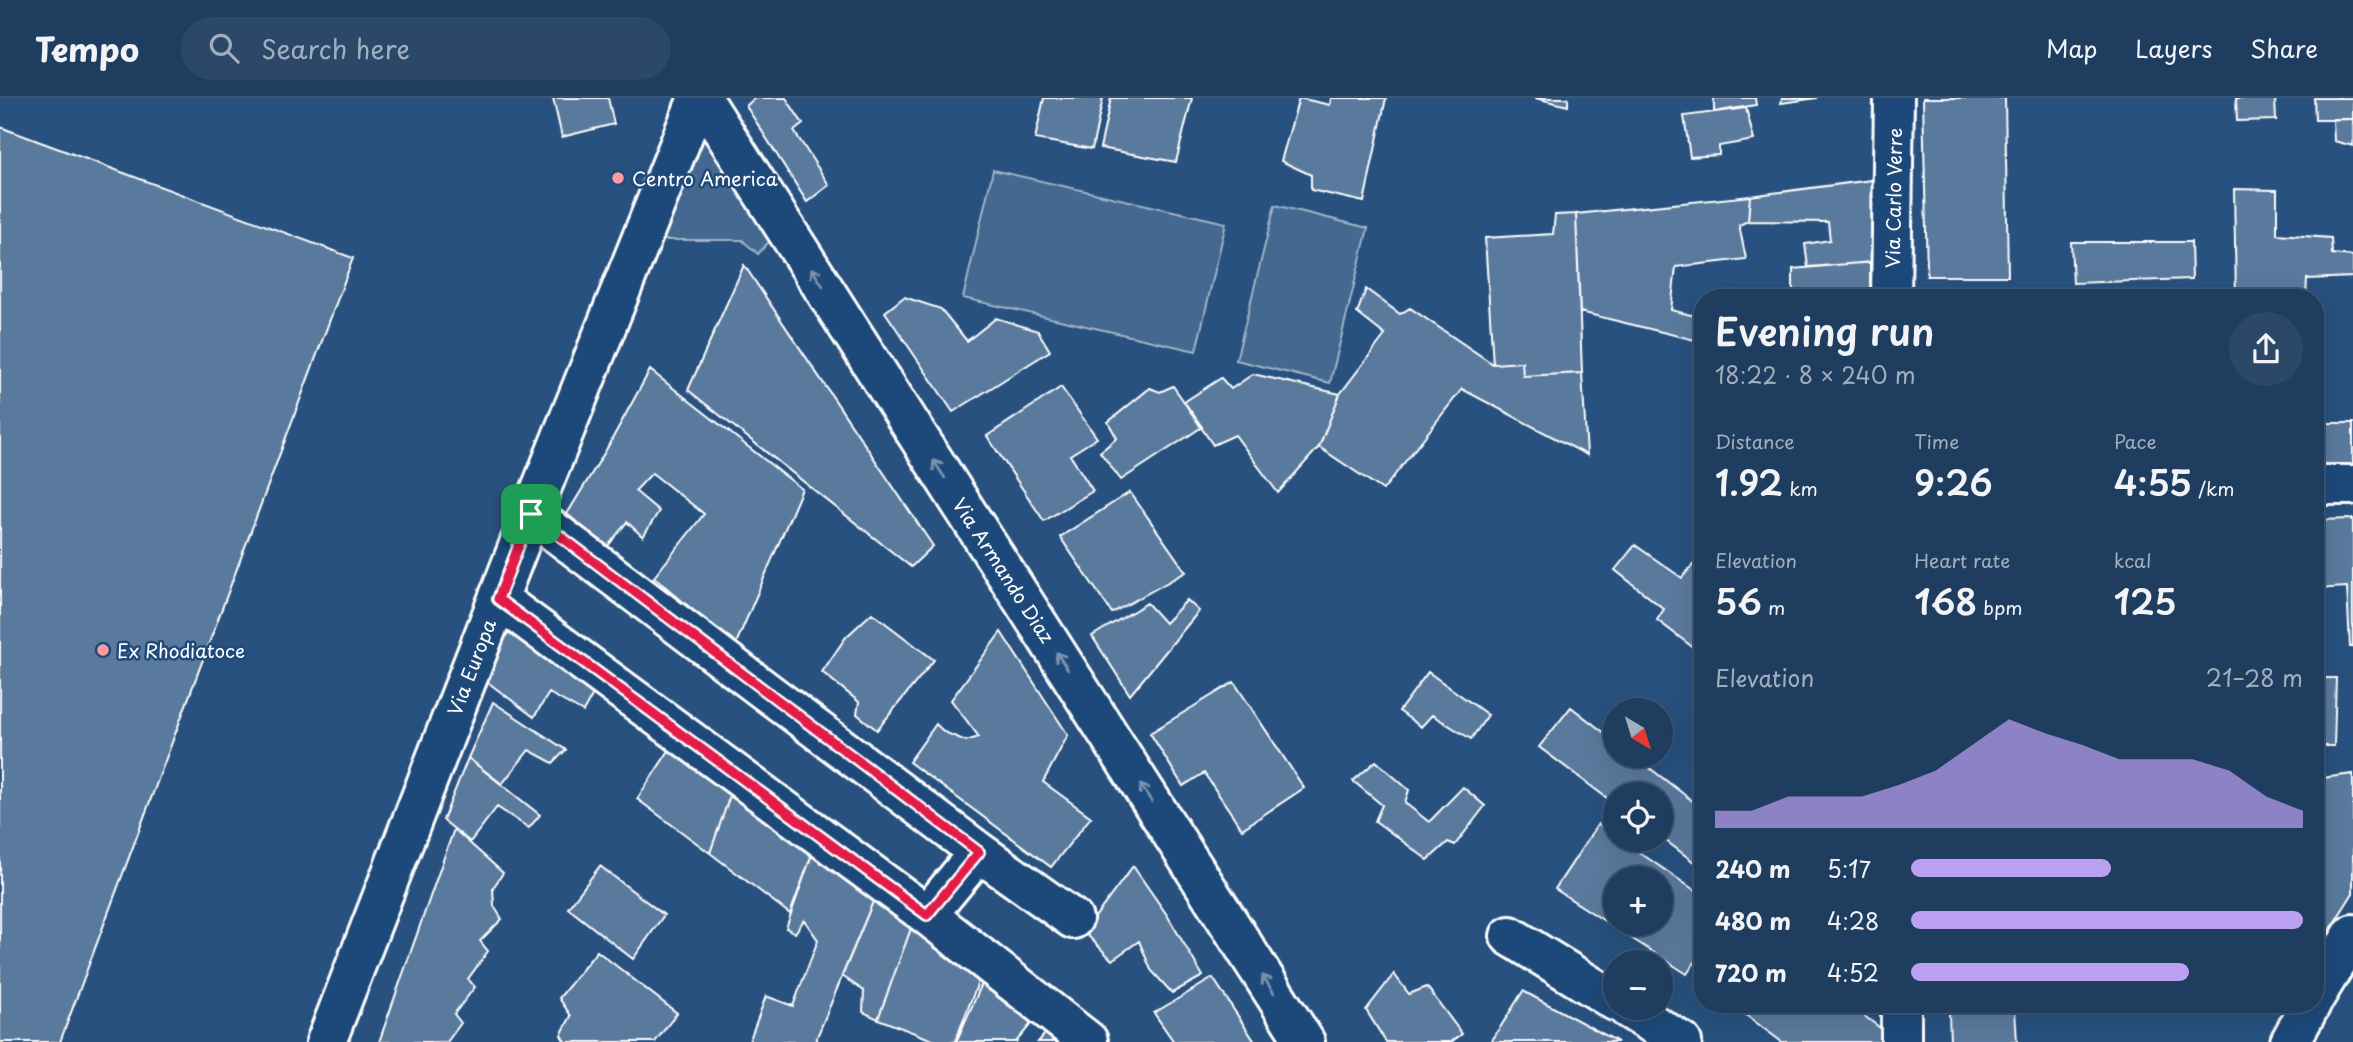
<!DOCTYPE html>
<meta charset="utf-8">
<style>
:root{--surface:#1e3d5f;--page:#2b4868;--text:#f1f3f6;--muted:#a1aebd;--line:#3c5674;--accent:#bca0f2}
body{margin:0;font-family:"Playpen Sans",sans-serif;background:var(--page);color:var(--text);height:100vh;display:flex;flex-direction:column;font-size:26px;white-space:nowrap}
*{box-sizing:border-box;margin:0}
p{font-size:23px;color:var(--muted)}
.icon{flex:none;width:38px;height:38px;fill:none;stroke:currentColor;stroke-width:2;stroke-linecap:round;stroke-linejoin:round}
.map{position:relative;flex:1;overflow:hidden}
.side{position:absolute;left:1694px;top:191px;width:630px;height:724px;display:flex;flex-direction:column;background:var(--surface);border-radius:28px;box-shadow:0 7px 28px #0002,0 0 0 2px var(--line)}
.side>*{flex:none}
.needle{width:46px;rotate:142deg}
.fabs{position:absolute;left:1603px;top:600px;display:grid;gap:14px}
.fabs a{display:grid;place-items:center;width:70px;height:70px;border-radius:50%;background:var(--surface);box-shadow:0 7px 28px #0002,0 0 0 2px var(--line);font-size:35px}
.pin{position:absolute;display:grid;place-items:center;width:60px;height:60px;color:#fff;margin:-30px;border-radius:14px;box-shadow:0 4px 10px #0006}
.round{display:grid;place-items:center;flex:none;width:74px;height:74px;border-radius:37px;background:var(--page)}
.head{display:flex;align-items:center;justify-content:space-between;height:119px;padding:0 21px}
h1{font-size:38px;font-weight:600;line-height:52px}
.stats{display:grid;grid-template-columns:repeat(3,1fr);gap:10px;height:119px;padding:7px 21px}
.stats div{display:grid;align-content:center}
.stats b{font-size:35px;font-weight:600}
.stats small{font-size:19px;font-weight:400}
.stats p{font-size:19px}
.chart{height:196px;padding:14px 21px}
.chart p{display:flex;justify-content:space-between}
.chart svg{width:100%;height:126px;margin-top:7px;fill:var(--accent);opacity:.7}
ul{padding:0 21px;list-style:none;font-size:23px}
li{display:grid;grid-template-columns:112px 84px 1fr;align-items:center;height:52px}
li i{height:18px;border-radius:9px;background:var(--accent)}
header{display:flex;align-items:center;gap:42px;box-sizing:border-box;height:98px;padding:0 35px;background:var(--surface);border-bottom:2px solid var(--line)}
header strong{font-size:33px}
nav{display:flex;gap:38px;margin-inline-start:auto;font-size:24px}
.search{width:490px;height:63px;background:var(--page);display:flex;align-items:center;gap:18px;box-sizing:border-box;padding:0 24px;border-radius:38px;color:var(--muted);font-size:26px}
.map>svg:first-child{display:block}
</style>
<header>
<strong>Tempo</strong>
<div class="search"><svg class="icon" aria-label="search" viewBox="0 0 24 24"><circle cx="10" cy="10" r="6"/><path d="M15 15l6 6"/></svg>Search here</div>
<nav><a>Map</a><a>Layers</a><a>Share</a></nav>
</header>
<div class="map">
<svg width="2353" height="944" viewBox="0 0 2353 944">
<rect width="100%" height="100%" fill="#28517f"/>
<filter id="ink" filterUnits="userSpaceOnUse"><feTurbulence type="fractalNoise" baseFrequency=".0143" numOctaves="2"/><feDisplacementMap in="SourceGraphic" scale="14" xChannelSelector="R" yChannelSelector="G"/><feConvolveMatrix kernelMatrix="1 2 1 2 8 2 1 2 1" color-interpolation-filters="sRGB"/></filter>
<g filter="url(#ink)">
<path fill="#446890" stroke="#a2b4c8" stroke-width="2" d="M703 34 776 136 758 156 742 142H655Z
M993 72 1226 125 1196 253 963 200Z
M1275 107 1368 130 1330 285 1236 262Z"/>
<path fill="#5a7a9d" stroke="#fff" stroke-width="2" fill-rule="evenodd" d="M553 0H608L614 26 562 39Z
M755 0H786L803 26 794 33 829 87 807 104 746 8Z
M1044 0H1103L1092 51 1035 41Z
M1111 0H1192L1176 64 1100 50Z
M1299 0 1330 7 1331 0H1386L1364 104 1311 92V77L1281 63Z
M1535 0H1568V8Z
M1714 0H1755L1756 7 1714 14Z
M1782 0H1817L1781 5Z
M1923 0H2005L2008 178H1927Z
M2236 0H2275L2276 22 2237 23Z
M2314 0H2353V21L2315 22Z
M1746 10 1754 42 1719 48V57L1690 59 1684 18Z
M2333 21H2353V48L2334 43Z
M0 29 353 160 60 944H0Z
M1872 82 1875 164 1808 169 1805 146 1830 142 1828 124 1748 123 1750 98Z
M2234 91 2277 92V136L2331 140 2332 156 2353 158V179L2307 181 2306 200H2236Z
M1750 98 1748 123 1739 127 1746 161 1676 169 1671 212 1703 220V244L1580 214 1576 116Z
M1576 116 1582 275 1523 278 1522 264 1493 266 1485 140 1553 136 1555 117Z
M2071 144H2191L2192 181 2073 185Z
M1870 164V200H1793V171Z
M744 167 933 448 911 469 688 292Z
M1366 191 1400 216 1410 210 1493 266 1522 264 1523 278 1582 275 1587 357 1462 291 1383 392 1319 349 1340 296 1385 237 1357 215Z
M904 199 941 211 967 243 996 220 1038 233 1050 253 953 314 885 214Z
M650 272 802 391 735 548 654 479 704 416 652 375 635 393 659 413 643 439 627 424 607 449 567 416 606 352Z
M1253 276 1340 296 1319 349 1278 395 1235 337 1213 347 1184 304 1221 280 1231 291Z
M1173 288 1202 329 1121 382 1100 354 1117 340 1108 324 1150 290 1160 294Z
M1061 289 1097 340 1070 357 1093 393 1044 423 987 338Z
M2315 324 2321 325 2322 369H2315Z
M2321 325H2353V368L2322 369Z
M1703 329V364L1695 362Z
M1130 394 1186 474 1112 515 1060 439Z
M2353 421V549H2350L2347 489 2315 491V422Z
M1635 447 1682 480 1703 454V557L1657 522 1664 511 1615 472Z
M1187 502 1199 513 1130 597 1092 538 1147 505 1165 525Z
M872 515 934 562 877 632 857 616 859 604 822 574 846 539Z
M508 526 598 587 583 614 549 595 534 619 486 583Z
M1001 534 1068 637 1043 684 1091 719 1051 769 909 664 936 626 944 634 966 643 979 639 951 602Z
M1428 574 1488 617 1471 641 1432 617 1421 629 1399 613Z
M2315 580H2336L2334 648H2315Z
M1234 584 1304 690 1242 731 1204 675 1183 688 1150 635Z
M493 604 566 652 553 665 529 652 502 686 468 660Z
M1571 609 1615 643V658H1634L1703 711V771L1661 739V696H1615V706L1539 649Z
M674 645 735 683 710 755 637 701Z
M468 660 540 717 529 730 497 709 470 744 443 722Z
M1376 663 1409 692 1405 705 1429 724 1463 689 1485 708 1455 747 1448 744 1428 762 1375 723 1382 707 1353 683Z
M2353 676V795L2315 855V681Z
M735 683 816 745 790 816 710 755Z
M1598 726 1615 738V742H1621L1703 798V852L1687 876 1555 791ZM1615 780H1661V826H1615Z
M454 731 503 775 493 790 494 808 502 821 480 843 488 853 468 881 475 889 454 916 461 925 447 944H379Z
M816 745 877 794 815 944H749L766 898 793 908 818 842 804 822 795 835 786 830Z
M600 768 664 817 633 861 568 810Z
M1133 768 1167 817 1203 878 1172 895 1151 872 1139 843 1112 862 1084 834Z
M877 794 913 825 878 921 863 914 864 893 842 878Z
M913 825 982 874 955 944H938L878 921Z
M597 853 677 915 655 944H565L561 937 571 918 559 900Z
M988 872 1041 914 1016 944H956Z
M1394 876 1409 896 1427 889 1462 936 1451 944H1386L1366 912Z
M1213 880 1255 944H1174L1154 915Z
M1523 893 1618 944H1491Z
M1731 906H1848L1883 932V944H1782Z
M2015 911 2017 944H1950L1949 914Z
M1055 924 1081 944H1038Z"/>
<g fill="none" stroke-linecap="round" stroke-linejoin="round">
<defs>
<path id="minor" d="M702 0 1305 944
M1891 200 1894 0
M2315 387H2353
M531 416 979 754 927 817
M498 501 927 817 1088 943
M979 754 1073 821
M1510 838 1615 903
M2315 899 2353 836
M1627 910 1682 944
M326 944 531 416 698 0
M1901 944V906
M2290 944 2311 906"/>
</defs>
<use href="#minor" stroke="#fff" stroke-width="44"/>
<use href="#minor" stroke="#1f4a7a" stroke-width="38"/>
</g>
<defs><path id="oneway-shaft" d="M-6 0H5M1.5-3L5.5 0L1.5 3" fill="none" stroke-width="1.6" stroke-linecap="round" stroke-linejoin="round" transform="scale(1.75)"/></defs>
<g stroke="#7992af">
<use href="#oneway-shaft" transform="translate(817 179) rotate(-123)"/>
<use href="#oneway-shaft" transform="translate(939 371) rotate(-123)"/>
<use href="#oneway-shaft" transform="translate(1062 563) rotate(-123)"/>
<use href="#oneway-shaft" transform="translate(1146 695) rotate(-123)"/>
<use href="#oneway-shaft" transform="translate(1268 886) rotate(-123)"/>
</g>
</g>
<g fill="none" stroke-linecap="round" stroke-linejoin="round" filter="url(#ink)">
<defs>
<path id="route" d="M531 416 979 754 927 817 498 501Z"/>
</defs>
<use href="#route" stroke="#fff" stroke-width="14"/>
<use href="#route" stroke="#e11d48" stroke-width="9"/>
</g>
<g fill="#ff9aa2" stroke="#1f4a7a" stroke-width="2.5">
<circle cx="618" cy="80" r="7"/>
<circle cx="103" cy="552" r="7"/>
</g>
<g text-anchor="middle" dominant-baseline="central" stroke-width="5" stroke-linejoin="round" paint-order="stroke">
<g font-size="19" fill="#fff" stroke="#1f4a7a" text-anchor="start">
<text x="632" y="80">Centro America</text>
<text x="117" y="552">Ex Rhodiatoce</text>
</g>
<g font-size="19" fill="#fff" stroke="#1f4a7a">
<text transform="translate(1893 100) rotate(-89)">Via Carlo Verre</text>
<text transform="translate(1004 472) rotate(57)">Via Armando Diaz</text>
<text transform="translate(471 569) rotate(-69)">Via Europa</text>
</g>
</g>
</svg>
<div class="fabs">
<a><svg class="needle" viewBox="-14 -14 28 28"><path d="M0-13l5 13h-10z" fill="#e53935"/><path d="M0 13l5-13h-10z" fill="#a1aebd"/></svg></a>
<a><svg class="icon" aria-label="locate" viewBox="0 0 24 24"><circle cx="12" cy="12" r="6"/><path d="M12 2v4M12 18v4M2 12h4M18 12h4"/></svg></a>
<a>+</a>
<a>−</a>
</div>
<div class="pin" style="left:531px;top:416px;background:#1e9e55"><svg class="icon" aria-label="arrive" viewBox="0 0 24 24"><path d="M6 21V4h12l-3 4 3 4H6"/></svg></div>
<section class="side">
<div class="head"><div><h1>Evening run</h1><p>18:22 · 8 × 240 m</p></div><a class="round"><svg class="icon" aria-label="share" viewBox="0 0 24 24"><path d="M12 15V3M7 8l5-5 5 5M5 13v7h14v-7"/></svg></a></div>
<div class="stats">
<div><p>Distance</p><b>1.92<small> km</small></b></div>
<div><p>Time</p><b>9:26</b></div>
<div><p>Pace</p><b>4:55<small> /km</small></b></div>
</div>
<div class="stats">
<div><p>Elevation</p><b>56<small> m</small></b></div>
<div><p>Heart rate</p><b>168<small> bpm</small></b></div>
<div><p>kcal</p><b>125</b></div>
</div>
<div class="chart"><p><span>Elevation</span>21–28 m</p>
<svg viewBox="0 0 160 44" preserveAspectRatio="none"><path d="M0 44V38L10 38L20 33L30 33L40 33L50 29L60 24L70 15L80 6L90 11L100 15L110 20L120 20L130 20L140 24L150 33L160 38V44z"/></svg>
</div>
<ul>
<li><b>240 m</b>5:17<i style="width:51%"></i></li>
<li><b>480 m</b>4:28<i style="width:100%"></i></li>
<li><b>720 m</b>4:52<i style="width:71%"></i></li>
</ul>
</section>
</div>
